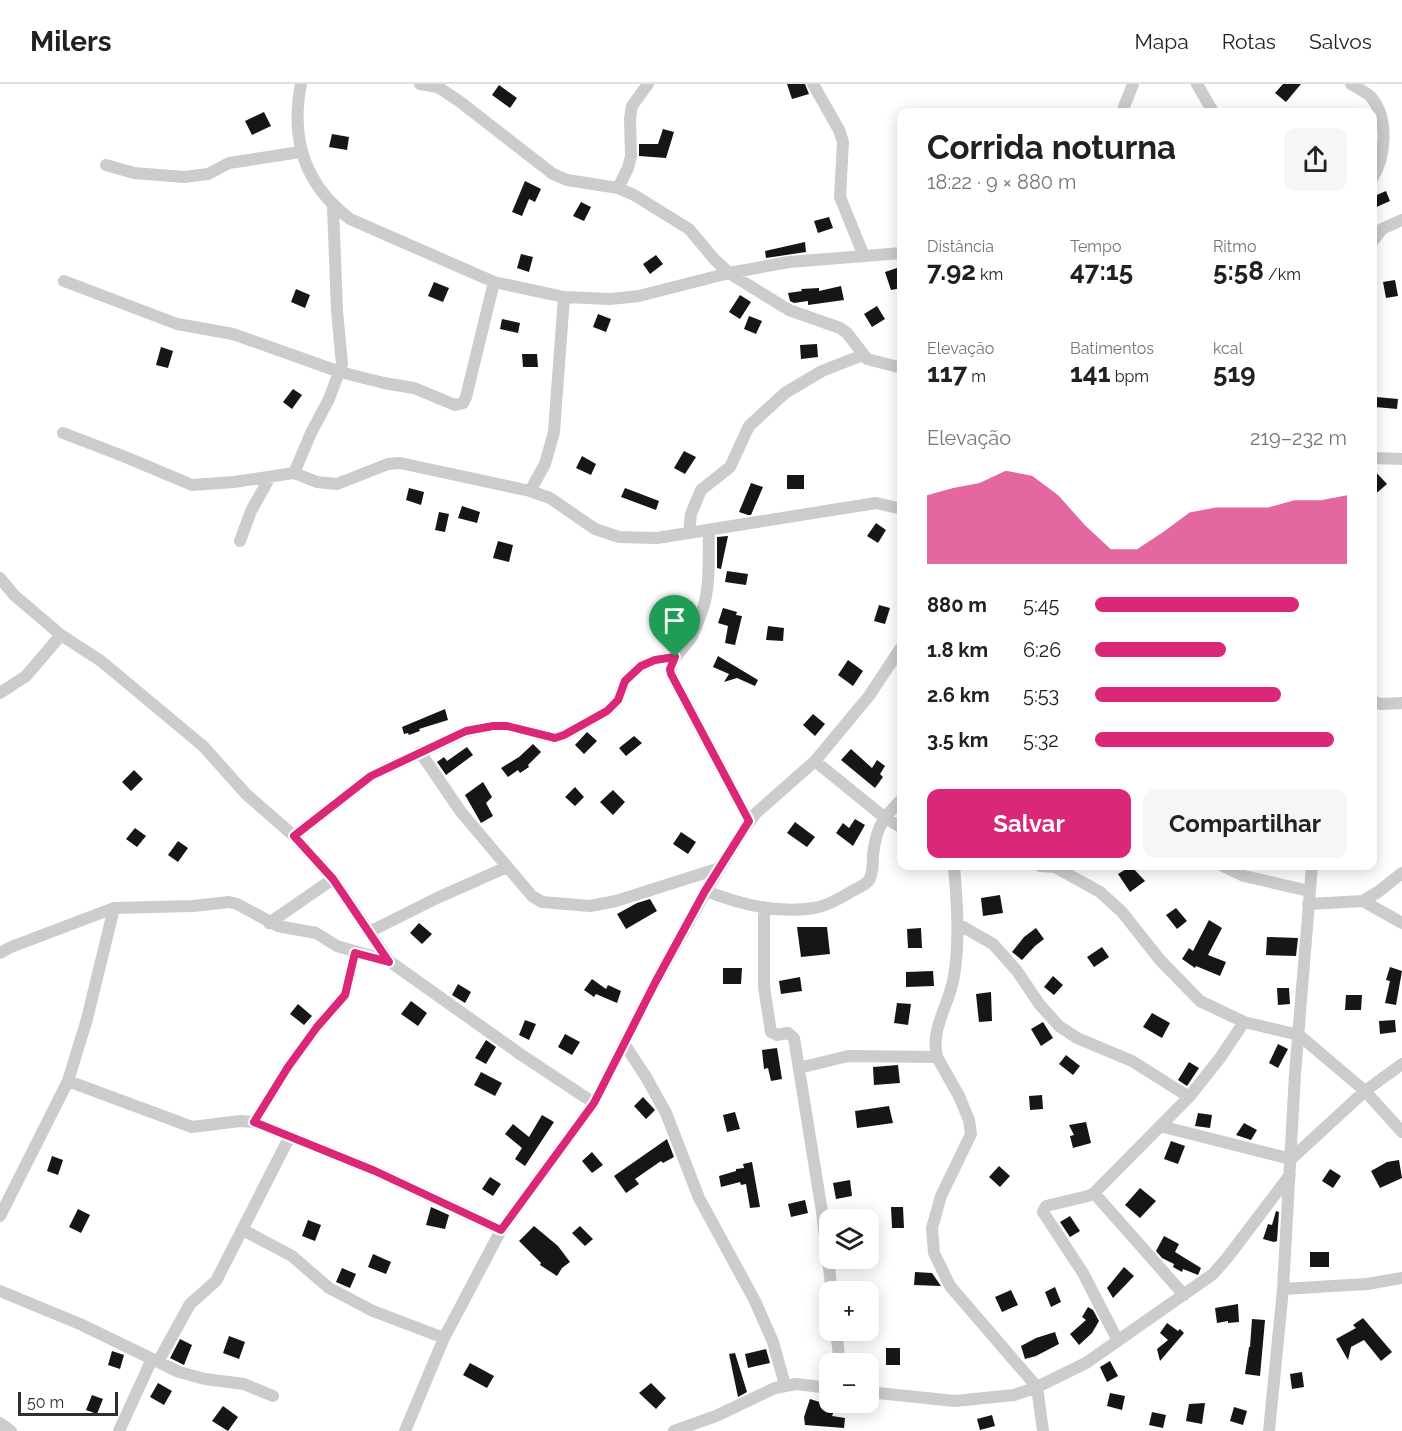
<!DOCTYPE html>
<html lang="pt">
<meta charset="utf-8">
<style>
:root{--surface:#fff;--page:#f6f6f6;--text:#202124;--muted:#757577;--line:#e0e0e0;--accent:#db2777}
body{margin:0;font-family:Raleway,sans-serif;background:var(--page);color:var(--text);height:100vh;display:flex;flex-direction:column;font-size:22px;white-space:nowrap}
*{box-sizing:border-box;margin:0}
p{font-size:20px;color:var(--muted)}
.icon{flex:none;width:33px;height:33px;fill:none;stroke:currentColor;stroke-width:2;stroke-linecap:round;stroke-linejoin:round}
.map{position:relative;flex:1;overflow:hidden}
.sheet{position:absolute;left:897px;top:24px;width:480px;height:762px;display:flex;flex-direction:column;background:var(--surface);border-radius:12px;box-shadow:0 3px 15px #0003}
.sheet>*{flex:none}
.fabs{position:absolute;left:819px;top:1125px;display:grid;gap:12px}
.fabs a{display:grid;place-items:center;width:60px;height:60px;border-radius:12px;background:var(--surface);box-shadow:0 3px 15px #0003;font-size:30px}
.scale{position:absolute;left:18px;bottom:15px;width:100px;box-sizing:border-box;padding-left:6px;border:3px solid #2f2f2f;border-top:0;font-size:16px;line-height:21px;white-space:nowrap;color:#2f2f2f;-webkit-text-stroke:4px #fff;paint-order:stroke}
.pin{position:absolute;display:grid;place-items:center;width:51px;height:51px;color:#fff;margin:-62px -26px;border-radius:50% 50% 50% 0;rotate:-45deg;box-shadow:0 0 6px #0007}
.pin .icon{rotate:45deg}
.round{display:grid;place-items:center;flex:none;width:63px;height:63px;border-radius:12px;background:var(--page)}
.overview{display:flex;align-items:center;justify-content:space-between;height:102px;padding:0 30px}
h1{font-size:33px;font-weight:700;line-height:45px}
.stats{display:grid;grid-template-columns:repeat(3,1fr);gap:9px;height:102px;padding:6px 30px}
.stats div{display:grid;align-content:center}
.stats b{font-size:26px;font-weight:700}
.stats small{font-size:16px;font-weight:400}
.stats p{font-size:16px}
.chart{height:168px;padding:12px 30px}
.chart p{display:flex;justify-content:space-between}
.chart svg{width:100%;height:108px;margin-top:6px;fill:var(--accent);opacity:.7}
.primary-button{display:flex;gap:12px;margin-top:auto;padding:12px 30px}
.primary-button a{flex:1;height:69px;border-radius:12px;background:var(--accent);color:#fff;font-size:24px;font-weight:700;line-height:69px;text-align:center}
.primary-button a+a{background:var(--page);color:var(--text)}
ul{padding:0 30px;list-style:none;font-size:20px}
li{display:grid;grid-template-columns:96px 72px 1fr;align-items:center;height:45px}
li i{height:15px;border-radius:8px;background:var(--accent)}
header{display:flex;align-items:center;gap:36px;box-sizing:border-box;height:84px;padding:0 30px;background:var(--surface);border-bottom:2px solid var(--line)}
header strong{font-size:28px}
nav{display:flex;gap:33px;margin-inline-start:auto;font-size:21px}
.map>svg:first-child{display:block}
</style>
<header>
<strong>Milers</strong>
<nav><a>Mapa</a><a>Rotas</a><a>Salvos</a></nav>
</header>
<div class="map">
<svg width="1402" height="1347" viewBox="0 0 1402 1347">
<rect width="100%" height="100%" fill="#fff"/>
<path fill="#161616" d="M787 0H805L809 10 792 15Z
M1283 0H1301L1286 18 1275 9Z
M499 1 517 14 510 24 492 11Z
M264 28 271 42 252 51 245 37Z
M663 45 674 48 666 74 639 72V60H658Z
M332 50 349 53 347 66 329 63Z
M525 97 541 105 535 118 529 115 522 132 512 128Z
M1386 107 1390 117 1372 125V113Z
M581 118 591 123 584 137 573 132Z
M829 133 833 144 818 149 814 137Z
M805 158 806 168 766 174 765 167Z
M521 170 533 173 529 188 517 184Z
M656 171 663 180 650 190 643 180Z
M897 184 902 204 891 206 885 188Z
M1395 196 1398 212 1386 214 1383 198Z
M434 198 449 204 443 218 428 212Z
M841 202 844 216 808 221V217L794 219 790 217 788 209 802 207 801 205 819 204V207Z
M296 205 310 211 305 224 291 218Z
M740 211 751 218 740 235 729 228Z
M877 222 885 235 872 243 864 230Z
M598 230 611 235 606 248 593 243Z
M749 232 762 237 756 250 744 245Z
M502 235 520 239 518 249 500 245Z
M817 260 818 273 801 275 800 261Z
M161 263 173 267 168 284 156 281Z
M522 270H537L538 283H523Z
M293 305 302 311 292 325 283 318Z
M1376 313 1398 315 1397 325 1375 323Z
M684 367 696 373 685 390 674 384Z
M582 372 596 380 591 391 576 384Z
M1372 384 1387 400 1372 413Z
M787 391H804V405H787Z
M751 399 763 403 751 431H748L739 428Z
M409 404 424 408 421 421 406 416Z
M625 404 659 417 656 426 621 413Z
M462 422 480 428 477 439 458 434Z
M439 428 449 430 445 448 435 446Z
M876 439 886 446 878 459 867 452Z
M728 452 721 485 717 484V453Z
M498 457 513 461 509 478 493 474Z
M727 487 748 490 746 501 725 498Z
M879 521 890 524 885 540 874 537Z
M723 524 737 528 736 531 742 532 735 561 725 559 728 542 718 539Z
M768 542 784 544 783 557 766 556Z
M718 572 758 596 755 602 737 594 724 598 729 590 713 583Z
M848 576 863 587 853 602 838 591Z
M445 625 448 636 419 645 420 647 409 651 408 649 404 650 402 643Z
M813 630 825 640 815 652 803 641Z
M587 648 597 657 584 670 575 661Z
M634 652 642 659 626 672 619 664Z
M533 660 541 668 528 681 529 683 520 689 518 686 508 693 501 684 519 673Z
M467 663 473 671 446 691 437 678 444 673 447 677Z
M851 665 872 684 877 676 885 682 880 690 883 693 875 704 841 676Z
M134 686 143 695 131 707 122 698Z
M483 698 492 713 486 719 493 732 481 739 465 711Z
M575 703 584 713 575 722 565 713Z
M613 706 625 718 613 731 600 718Z
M855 735 865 741 853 762 836 749 843 739 849 744Z
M795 738 815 753 807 763 787 749Z
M135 744 146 752 137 763 126 755Z
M681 748 696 758 688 770 673 760Z
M178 757 188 764 178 778 168 771Z
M1131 782 1145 797 1130 808 1118 790Z
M1000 811 1003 829 983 832 981 814Z
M650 815 657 827 626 845 617 830 637 819Z
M1176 824 1187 837 1177 845 1166 831Z
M1209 836 1222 844 1208 871 1226 878 1220 892 1196 882 1195 884 1182 875 1189 864 1193 867Z
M419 839 432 850 422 860 410 849Z
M797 843H827L830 870 801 873Z
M921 844 922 864H908L907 845Z
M1036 844 1044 855 1035 862 1022 876 1012 868 1024 853Z
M1267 853 1298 854 1296 872 1266 871Z
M1102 863 1109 873 1094 883 1087 873Z
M1390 883 1402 887 1396 921 1385 919 1390 897 1386 896Z
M723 884H742L741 900H723Z
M933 887 934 902 906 903V888Z
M1053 892 1063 901 1054 911 1044 903Z
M800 893 802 907 781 910 779 897Z
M592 895 606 905 608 901 621 907 617 919 596 910 594 913 584 906Z
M458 900 471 908 465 919 452 911Z
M1277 904H1289L1290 920 1278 921Z
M991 908 992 937 979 938 976 910Z
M1346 911H1362L1361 926H1345Z
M411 917 427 929 418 942 401 930Z
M897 919 911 920 908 941 894 939Z
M298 920 312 932 304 941 290 930Z
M1152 929 1170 939 1162 954 1143 943Z
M525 936 536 940 529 956 519 951Z
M1395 936 1396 948 1380 950 1379 937Z
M1043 938 1053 954 1041 962 1031 945Z
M565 950 580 958 572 971 558 963Z
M486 956 496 963 486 980 475 974Z
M1278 960 1288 965 1278 984 1269 979Z
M777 964 782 995 771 997 768 984 764 985 762 966Z
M1066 971 1080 982 1073 991 1059 980Z
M1189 978 1199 984 1187 1002 1178 996Z
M898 981 900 999 874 1001 873 983Z
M481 988 502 999 495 1012 474 1001Z
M1042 1011 1043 1025 1030 1026 1029 1012Z
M643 1013 655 1026 646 1035 634 1022Z
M889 1022 893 1039 857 1044 855 1027Z
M735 1028 740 1045 727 1048 723 1031Z
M1198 1029 1212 1031 1210 1044 1195 1042Z
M542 1031 554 1038 525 1082 515 1075 522 1064 505 1050 513 1040 529 1053Z
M1086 1038 1091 1059 1073 1064 1070 1052 1074 1051 1069 1041Z
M1244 1039 1257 1046 1251 1056 1236 1051Z
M667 1055 674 1073 663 1079 661 1077 635 1095 639 1100 626 1109 614 1092Z
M1171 1057 1185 1062 1178 1080 1164 1075Z
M592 1068 603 1081 592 1089 582 1077Z
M52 1072 63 1076 58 1091 47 1087Z
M1399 1076 1402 1094 1380 1104 1371 1087 1387 1078Z
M752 1078 760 1123 750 1124 746 1100 741 1101 740 1098 721 1103 719 1092 736 1087V1085L744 1084 743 1080Z
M999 1082 1010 1092 1000 1103 989 1093Z
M1330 1085 1341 1092 1333 1104 1322 1097Z
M490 1093 501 1100 493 1112 482 1105Z
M850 1096 852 1112 836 1115 833 1099Z
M1140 1104 1156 1117 1140 1134 1125 1121Z
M805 1116 808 1129 791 1133 788 1120Z
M431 1123 449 1131 445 1145 426 1141Z
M891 1123H903L904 1144H892Z
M78 1125 90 1131 81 1149 69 1143Z
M1276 1127 1279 1128 1277 1157 1274 1158 1263 1155 1268 1140 1272 1141Z
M1070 1132 1080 1147 1070 1153 1060 1138Z
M308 1136 321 1141 315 1157 302 1152Z
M534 1142 558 1162 570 1178 562 1184 557 1192 540 1181 541 1179 519 1157Z
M580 1142 593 1155 585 1162 572 1149Z
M1164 1152 1179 1160 1175 1168 1201 1184 1198 1191 1183 1185 1182 1188 1173 1183 1174 1180 1162 1174 1156 1167Z
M1310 1168H1329V1183H1310Z
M373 1170 391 1178 386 1190 368 1183Z
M1124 1183 1134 1192 1113 1214 1107 1204Z
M342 1184 356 1190 350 1204 336 1198Z
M915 1188 932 1189 941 1202 914 1201Z
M1055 1203 1061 1218 1051 1223 1045 1208Z
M1011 1206 1018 1221 1002 1228 995 1213Z
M1238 1220 1239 1238 1228 1239V1237L1217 1239 1215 1224Z
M1088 1223 1093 1226 1099 1237 1092 1249 1079 1261 1070 1250 1086 1236 1082 1233Z
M1363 1234 1392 1268 1381 1277 1364 1256 1351 1263 1348 1276 1336 1255 1356 1244 1353 1241Z
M1252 1235 1265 1236 1260 1292 1245 1290 1249 1263H1250Z
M1167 1239 1178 1247 1180 1245 1184 1249 1160 1277 1157 1265 1168 1256 1160 1249Z
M1055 1248 1059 1260 1036 1272 1025 1275 1021 1262 1036 1254Z
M229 1252 245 1258 239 1275 223 1269Z
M180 1255 192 1261 184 1281 170 1274Z
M886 1264H900V1281H886Z
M766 1265 770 1279 748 1284 745 1270Z
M112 1267 124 1271 120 1285 108 1281Z
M735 1269 747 1308 738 1313 729 1270Z
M1110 1277 1118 1292 1107 1298 1100 1283Z
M470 1279 494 1292 487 1304 463 1291Z
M1302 1288 1304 1303 1292 1305 1290 1290Z
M158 1299 172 1307 164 1321 150 1313Z
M651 1299 666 1314 656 1325 639 1309Z
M1110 1309 1125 1312 1122 1326 1107 1322Z
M92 1311 103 1315 97 1330 86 1326Z
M810 1315 823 1319V1321L834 1327 832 1332 845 1334 844 1344 805 1341 804 1333Z
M1205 1319 1202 1340 1186 1337 1189 1320Z
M223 1322 238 1333 228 1347 212 1337Z
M1234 1323 1247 1327 1243 1341 1230 1337Z
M1152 1328 1166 1331 1163 1344 1149 1341Z
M992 1331 995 1342 980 1346 977 1335Z"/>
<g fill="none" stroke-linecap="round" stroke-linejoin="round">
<path stroke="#ccc" stroke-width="12" d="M301 0C290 55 305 101 350 135L494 198 564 213 610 215 639 212 729 189 789 178 902 169
M420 0 438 3 459 17 553 90 567 96 618 104 634 111 689 145 715 176 729 189 789 226 840 244 847 249 867 275 902 284
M813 0 839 46 843 58 840 113 864 172
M1197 0 1213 28
M1351 0C1357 4 1366 8 1371 13 1389 34 1386 73 1372 95
M1122 28 1133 0
M106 81 134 89 184 93 208 90 229 79 300 68
M618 104 628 84 631 72 630 34 632 22 648 0
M1372 158 1382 145 1402 136
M64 197 177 240 233 250 340 288 384 299 414 304 455 321 463 319 466 313 494 198
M63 349 123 372 192 401 234 398 294 389 317 398 337 400 388 380 400 379 530 407 550 414 595 445 619 453 657 454 876 419 902 425
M1372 374 1402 375
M294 389 311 349 329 315 342 280 337 227 333 122
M530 407 545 380 554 348 564 213
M709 447C708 473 711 503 702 527 699 536 695 546 691 554 683 566 669 575 671 590L749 737
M689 449 691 430 701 406 730 383 749 342 785 309 822 287 863 271
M240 457 251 427 270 393
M0 494 14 511 61 551
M0 609 26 592 61 551 101 577 203 662 246 710 294 752 333 795 389 877
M1372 618 1382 620 1402 619
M420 668 461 728 532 812 542 818 590 822 616 817 720 784
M815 677 884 733 902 744
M294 752 371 692 467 647 493 642H507L555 654 564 651 607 627 618 616 625 597 641 582 655 576 675 573
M954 782C957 819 960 855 954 892 950 920 930 944 937 973L959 1012 969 1036 971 1050 941 1112 932 1144 934 1169 950 1202 1037 1303 1043 1347
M1040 782 1055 783 1100 808 1122 828 1160 876 1200 917 1244 938 1299 951 1365 1007 1402 1048
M1223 782 1244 792 1309 807
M706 807C739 820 778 830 814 824 827 822 841 814 852 807 858 804 868 800 870 794 873 787 873 778 873 771 876 743 883 734 902 715
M1363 817 1402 839
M1308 820 1363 817 1378 808 1402 789
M764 823V903L771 948 777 951 788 949 794 954 822 1128 832 1208
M269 839 333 795
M958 840 993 860 1017 887 1040 921 1059 942 1077 954 1132 977 1189 1013
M369 848 437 814 507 783
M0 869 11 863 114 824 193 822 229 818 237 820 278 842 316 849 337 862 389 877 520 970 594 1019
M625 961 646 993 666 1029 699 1114 755 1217 773 1258 785 1301
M799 984 848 972 937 973
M68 997 192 1043 240 1037 254 1038 375 1087 501 1146
M254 1038 288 983 317 943 345 911 355 869
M1160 1042 1291 1075 1365 1007 1402 980
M1094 1109 1184 1211
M0 1132 68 997 87 935 114 824
M243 1146 292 1172 329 1204 373 1227 444 1254
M1283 1205 1367 1200 1402 1194
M0 1207 80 1240 179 1288 205 1295 244 1300 273 1312
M836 1246 840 1280
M1118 1257 1083 1189 1043 1128 1046 1122 1088 1112 1094 1109 1189 1013 1220 974 1244 938
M158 1278 190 1220 216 1197 289 1054
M868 1308 955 1317 1014 1311 1037 1303 1086 1279 1213 1190 1227 1174 1290 1091
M0 1339 11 1347
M119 1347 152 1275
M405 1347 444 1254 501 1146 594 1019 656 897 706 807 742 748 756 729 815 677 869 612 902 562
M674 1347 716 1332 775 1304 796 1300 830 1304
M1269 1347 1283 1205 1295 990 1312 782"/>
</g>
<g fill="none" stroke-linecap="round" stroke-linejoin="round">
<defs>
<path id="route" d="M675 573 670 585 671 590 749 737 705 807 656 897 594 1019 501 1146 375 1087 254 1038 288 983 317 943 345 911 355 869 389 878 333 795 294 752 371 692 466 647 493 642H507L555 654 564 651 607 627 618 616 625 597 641 582 655 576Z"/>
</defs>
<use href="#route" stroke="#fff" stroke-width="12"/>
<use href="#route" stroke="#db2777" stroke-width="8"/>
</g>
</svg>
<div class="fabs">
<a><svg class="icon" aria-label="layers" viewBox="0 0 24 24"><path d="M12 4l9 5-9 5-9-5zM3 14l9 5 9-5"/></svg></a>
<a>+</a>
<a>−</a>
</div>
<div class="scale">50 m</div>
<div class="pin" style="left:675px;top:573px;background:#1e9e55"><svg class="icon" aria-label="arrive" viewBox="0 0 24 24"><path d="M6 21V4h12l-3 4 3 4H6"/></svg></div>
<section class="sheet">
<div class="overview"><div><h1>Corrida noturna</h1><p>18:22 · 9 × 880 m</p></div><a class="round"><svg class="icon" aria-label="share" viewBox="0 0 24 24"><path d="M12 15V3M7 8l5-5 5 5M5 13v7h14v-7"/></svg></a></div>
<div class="stats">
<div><p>Distância</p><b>7.92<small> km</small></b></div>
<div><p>Tempo</p><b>47:15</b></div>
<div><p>Ritmo</p><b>5:58<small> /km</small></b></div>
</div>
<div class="stats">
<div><p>Elevação</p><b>117<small> m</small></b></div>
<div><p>Batimentos</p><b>141<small> bpm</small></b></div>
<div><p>kcal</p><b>519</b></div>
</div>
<div class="chart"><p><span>Elevação</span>219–232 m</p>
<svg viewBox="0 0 160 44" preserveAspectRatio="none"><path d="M0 44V16L10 13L20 11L30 6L40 8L50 16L60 28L70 38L80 38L90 31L100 23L110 21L120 21L130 21L140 18L150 18L160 16V44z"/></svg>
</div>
<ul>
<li><b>880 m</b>5:45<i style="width:81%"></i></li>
<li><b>1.8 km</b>6:26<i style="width:52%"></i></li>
<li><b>2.6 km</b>5:53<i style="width:74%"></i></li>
<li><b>3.5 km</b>5:32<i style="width:95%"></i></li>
</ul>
<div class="primary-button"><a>Salvar</a><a>Compartilhar</a></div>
</section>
</div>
